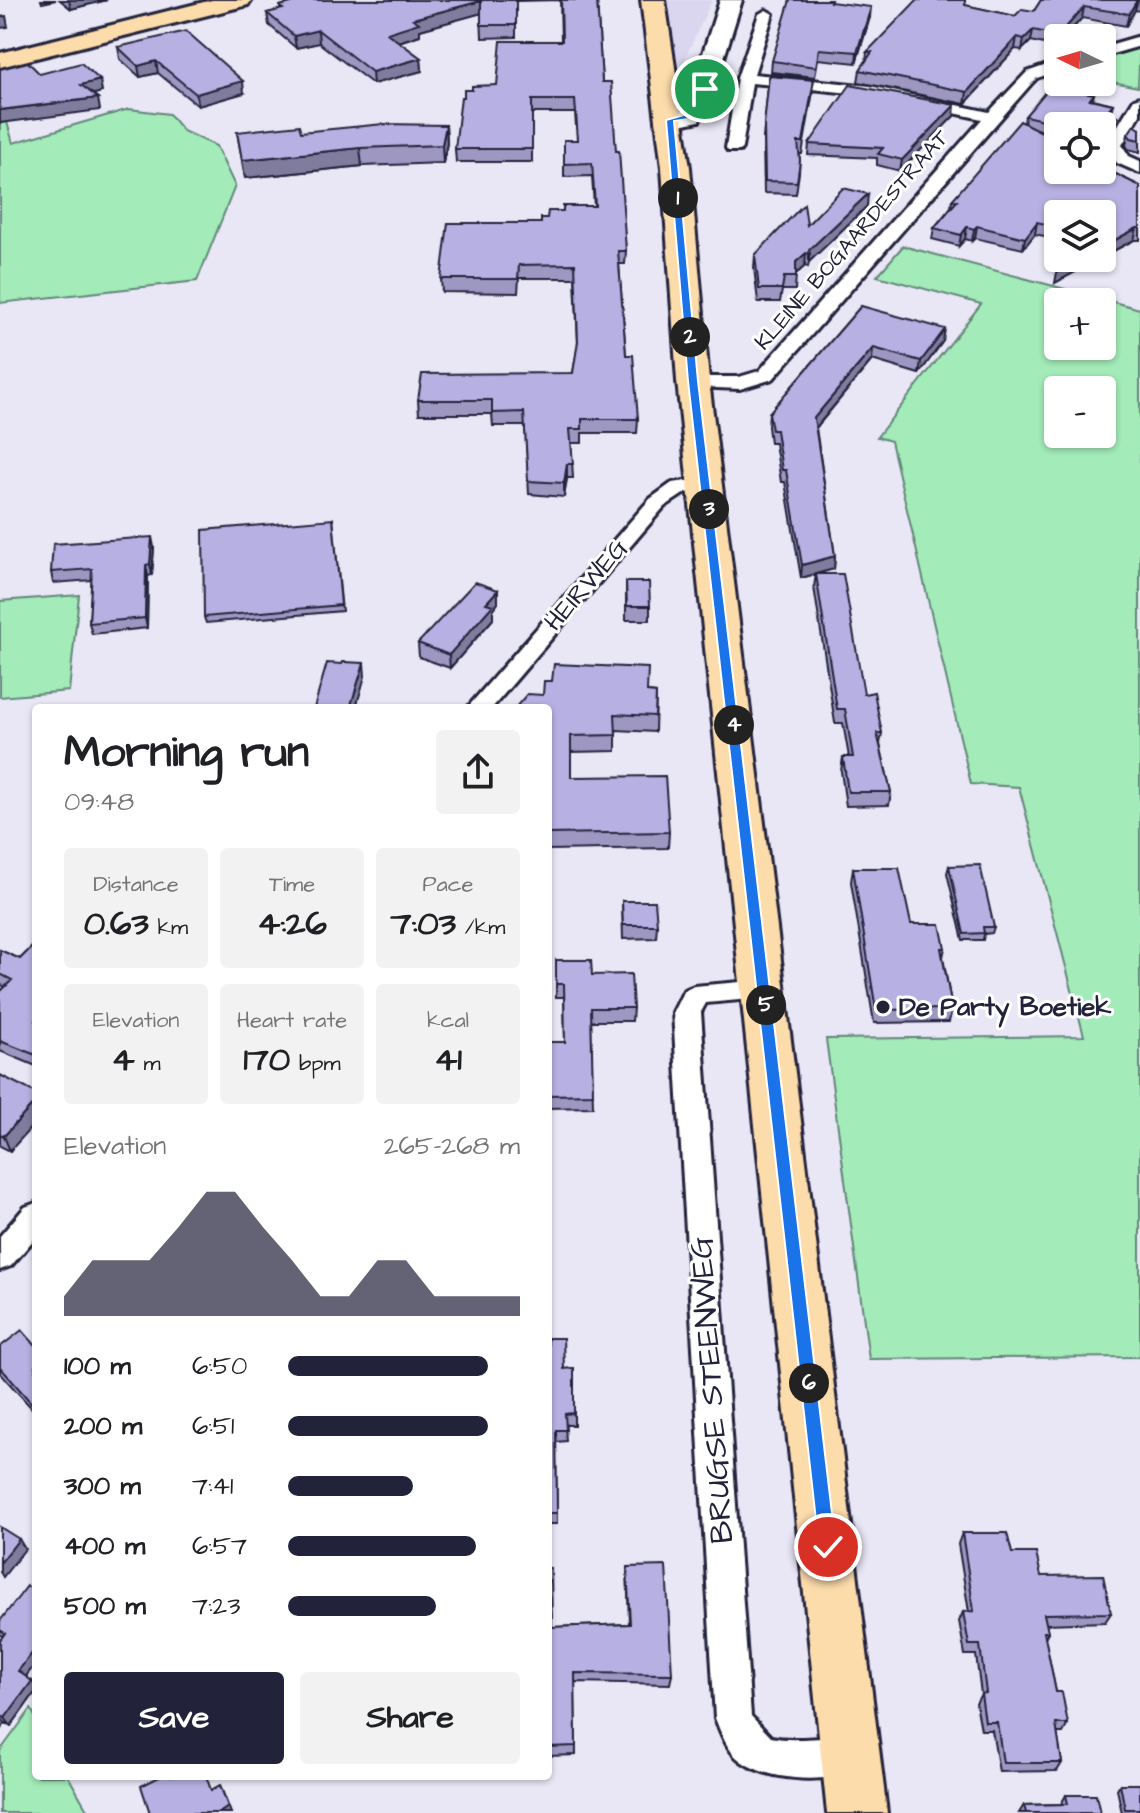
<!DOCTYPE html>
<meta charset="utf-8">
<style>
:root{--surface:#fff;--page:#f2f2f2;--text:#202124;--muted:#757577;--accent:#22223b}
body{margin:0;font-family:"Architects Daughter",sans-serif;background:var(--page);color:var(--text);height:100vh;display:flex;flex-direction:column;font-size:30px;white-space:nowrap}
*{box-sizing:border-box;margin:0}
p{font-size:26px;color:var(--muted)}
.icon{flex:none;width:44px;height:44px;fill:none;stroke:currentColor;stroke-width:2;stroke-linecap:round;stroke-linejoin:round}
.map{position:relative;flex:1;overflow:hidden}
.details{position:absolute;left:32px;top:704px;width:520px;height:1076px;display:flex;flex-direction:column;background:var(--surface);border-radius:8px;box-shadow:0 2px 6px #0004}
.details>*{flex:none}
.needle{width:52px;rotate:275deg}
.tools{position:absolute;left:1044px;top:24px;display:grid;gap:16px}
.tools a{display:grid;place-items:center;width:72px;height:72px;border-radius:8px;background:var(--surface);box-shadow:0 2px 6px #0004;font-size:40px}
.pin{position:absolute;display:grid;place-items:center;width:68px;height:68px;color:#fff;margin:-34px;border:4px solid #fff;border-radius:50%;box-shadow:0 2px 8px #0007}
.km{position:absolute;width:40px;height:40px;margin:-20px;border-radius:50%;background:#222;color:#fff;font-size:22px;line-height:40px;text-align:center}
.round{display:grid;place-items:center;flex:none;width:84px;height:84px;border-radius:8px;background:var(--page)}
.headline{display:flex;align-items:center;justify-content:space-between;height:136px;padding:0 32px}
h1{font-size:44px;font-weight:700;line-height:60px}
.metrics{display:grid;grid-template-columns:repeat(3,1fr);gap:12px;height:136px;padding:8px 32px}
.metrics div{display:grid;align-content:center;border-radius:8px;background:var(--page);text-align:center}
.metrics b{font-size:34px;font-weight:700}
.metrics small{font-size:22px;font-weight:400}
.metrics p{font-size:22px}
.chart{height:224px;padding:16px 32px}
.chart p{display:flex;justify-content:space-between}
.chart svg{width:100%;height:144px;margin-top:8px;fill:var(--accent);opacity:.7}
.primary-button{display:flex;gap:16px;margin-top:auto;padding:16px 32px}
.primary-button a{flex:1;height:92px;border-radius:8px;background:var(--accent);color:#fff;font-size:32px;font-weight:700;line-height:92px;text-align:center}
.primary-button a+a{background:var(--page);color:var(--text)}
ul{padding:0 32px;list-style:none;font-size:26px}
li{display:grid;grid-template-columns:128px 96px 1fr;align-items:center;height:60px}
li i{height:20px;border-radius:10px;background:var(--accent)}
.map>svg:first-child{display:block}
</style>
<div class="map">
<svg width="1140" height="1813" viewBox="0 0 1140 1813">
<rect width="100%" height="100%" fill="#e9e7f6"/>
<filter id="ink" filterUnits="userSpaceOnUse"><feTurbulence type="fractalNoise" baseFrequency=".0125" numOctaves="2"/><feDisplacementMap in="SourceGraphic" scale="16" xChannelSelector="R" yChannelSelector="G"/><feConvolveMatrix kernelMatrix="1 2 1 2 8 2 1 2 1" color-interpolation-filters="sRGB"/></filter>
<g filter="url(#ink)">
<path fill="#dad6f0" d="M667 0H712L681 67 672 49Z"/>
<path fill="#a3ebb8" stroke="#62867a" stroke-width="2" fill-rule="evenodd" d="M1140 45 1138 87 1102 80V58Z
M129 109 169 114 183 131 216 146 235 186 197 281 0 303V123L7 122 13 143Z
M903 246 1140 309V1357L869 1359 826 1039 1084 1036 1019 787 971 784 891 441 877 437 981 304 877 276ZM1102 302V346H1058V302ZM1102 390V434H1058V390Z
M79 595 69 691 0 697V601Z
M31 1709 36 1718V1776H68L89 1813H0V1751Z"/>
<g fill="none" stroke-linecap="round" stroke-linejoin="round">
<defs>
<path id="street" d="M766 10 773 14 754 74 870 86 989 112 1027 72 1058 61V71L1037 78 1031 84 773 379 740 389 693 387 686 385 683 381 686 377H739L759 371 982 119 870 95 752 83 742 148 740 151H728L726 148 737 78 759 14Z
M1140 36V46L1102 57V47Z
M1140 97V115L1122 145 1129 156 1140 161V173L1117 163 1106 145 1134 99Z
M706 478 716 484 713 488 685 493 664 507 492 708H467L650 499 672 483Z
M764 980 774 983 778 990 774 997 706 1003 701 1012 751 1716 771 1737C801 1744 835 1731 864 1743L869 1756 864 1769C830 1783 772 1783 741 1761 727 1751 721 1733 715 1718L673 1012 684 990 694 986Z
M36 1203V1237L11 1266 0 1270V1236L25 1207Z"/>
<path id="secondary" d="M720 0H742L709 106 699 121 670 127 662 125 658 120 662 115 683 110 686 106Z"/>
<path id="primary" d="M212 0H252L248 5 0 67V53Z
M641 0H665L690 168 709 381 887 1813H827L677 381 662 168Z"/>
</defs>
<use href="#street" stroke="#22223b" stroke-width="6"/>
<use href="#secondary" stroke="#22223b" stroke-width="6"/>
<use href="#primary" stroke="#22223b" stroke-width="6"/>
<use href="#street" fill="#fff" fill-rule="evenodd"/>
<use href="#secondary" fill="#fff" fill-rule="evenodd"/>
<use href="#primary" fill="#fddcac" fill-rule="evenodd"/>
</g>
<path fill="#9d97c2" stroke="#22223b" stroke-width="2" d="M60 0H107L71 9Z
M301 0H597L602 82 616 151 626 251 625 264H619L626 355 638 419 637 433H582V443H571L573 478H567L564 497 529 494 525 426H493L492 414H419L418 400 573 373 578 345 575 278H519L518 293 442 292 441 279 541 223 547 218 563 211 594 206 592 176 564 177V140H577L575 113H532V162H456L455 149 464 97 472 90 497 85 561 41 560 0 516 1V37L482 38 481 13 420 30V35L399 42 421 58 422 71 373 84 319 43 296 48 269 25 267 13 280 10V6Z
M1041 0H1140V11L1135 10 1126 26 1082 18 1064 38H1058V45L1057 47 1031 41 1022 50 1015 49 965 104 858 82 860 70 866 61 867 52 965 5 1015 16 1034 11Z
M833 3 870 17 856 63 818 59 815 77 771 72 772 61Z
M118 47 244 93 198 106 158 73 140 77 120 59Z
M769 76 813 92 802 154H800L799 173 796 194 764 193 763 138Z
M1080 82 1078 91 1094 94 1093 99 1113 104 1111 112 1117 116 1114 126 1103 144H1102V126H1058V134L1035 129 1108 163 1106 169 1140 186V240H1134L1102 257V214H1058V239L1035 234 1023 249 975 238 972 241 965 239 959 246 932 239 934 228 951 207 952 200 1024 123 1025 116Z
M954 116 900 171 877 165V158L808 155 809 144Z
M446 125 447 143 443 163 362 166 245 178 237 132H301Z
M1140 129V152L1128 149 1126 145 1128 134Z
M867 206 809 262 808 267 805 266 796 274 795 290H782L780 302H758L754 268 755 255 807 225Z
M861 306 943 341 919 374 872 360 816 428 835 556 834 569 801 578 785 482H781L775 443H770L768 426 769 413Z
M333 519 342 611 206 623 204 617Z
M154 547 152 575 148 576 147 628 92 634 89 623 92 580 53 583 51 572Z
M816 574 864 694 882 733 880 744 891 792 889 805 846 806 841 771 843 757H849L843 723H835L814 587Z
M626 582 650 606V620H626Z
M498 603 493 610V619L450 668 419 657 418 643Z
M647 692 656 693 655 732 616 730V751L571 752V777L669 832 668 848 548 850V708L543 695Z
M949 866 994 927 992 933 984 934 983 940H963L947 873Z
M853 868 911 924 945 948 943 957 952 1009 949 1022 874 1023 851 882Z
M622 901 657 925 656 938 623 939Z
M36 943V1066L0 1051V992L5 987 0 984V950L20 959Z
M556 960 592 975 633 1008 632 1021H591L593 1107 548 1108V1042H565L564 997H556Z
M0 1075 10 1151 0 1146Z
M548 1338 564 1369 574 1368V1425H565L566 1441 556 1442 557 1524H548Z
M36 1346V1413L0 1373V1347Z
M962 1533 1012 1553 1041 1576 1111 1613 1105 1622 1046 1624 1048 1632 1045 1638 1056 1692 1068 1724 1063 1733H1057L1062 1763 1057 1771 999 1772 992 1730H981L976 1703 981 1694 976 1655H965L959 1621 963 1612H969L958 1544Z
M627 1567 672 1674 670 1684 575 1682 576 1755 548 1756V1568L552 1627 629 1624Z
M36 1591V1663L26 1676 36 1687V1691L11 1726 5 1723 0 1730V1640L3 1637 0 1634V1621Z
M1120 1784H1140V1813H1122L1117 1789Z
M1066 1795 1100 1813H1019L1024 1805 1061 1804Z"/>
<path fill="#807b9e" stroke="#22223b" stroke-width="2" d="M41 0H56L42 3Z
M69 0H107L71 9Z
M1138 0 1135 10 1126 26 1129 14Z
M481 1 482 13 420 30V35L388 45 387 33 413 19Z
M871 7 870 17 856 63 857 52Z
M1084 7 1082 18 1064 38H1058L1059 35Z
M6 16 8 27 0 28V17Z
M318 30 319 43 296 48 294 36Z
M1033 30 1031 41 1022 50 1024 39Z
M1017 37 1015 49 965 104 967 92Z
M421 58 422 71 373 84 372 72Z
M156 61 158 73 140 77 138 66Z
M100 80 102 92 84 97 81 85Z
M243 81 244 93 198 106 196 94Z
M98 98 100 110 0 123V110Z
M955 105 954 116 900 171 902 160Z
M1117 116 1114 126 1103 144 1106 134Z
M446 125 447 143 443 163 442 145Z
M360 148 362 166 245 178 242 160Z
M868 194 867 206 809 262V250Z
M1037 222 1035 234 1023 249 1025 238Z
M977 226 975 238 972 241 974 229Z
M967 227 965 239 959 246 961 235Z
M1137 228 1134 240 1102 257V247Z
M806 253 805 266 795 275 796 262Z
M1082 258H1101L1055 283 1057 272Z
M945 329 943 341 919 374 921 361Z
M873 348 872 360 813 431 814 418Z
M567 464V478L564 497V483Z
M152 537 154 547 152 575 150 564Z
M835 556 834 569 801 578 802 565Z
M146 565 148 576 147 628 145 618Z
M498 590V603L493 610V619L450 668 449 655 486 603Z
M364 663 365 676 356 708H350Z
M36 1101V1122L10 1151 4 1136Z
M19 1539 25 1549 3 1577 0 1572V1563Z
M36 1648V1663L23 1680 18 1671Z
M32 1681 36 1687V1691L11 1726 5 1718Z
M0 1716 5 1723 0 1730Z
M220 1785 231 1813H219Z"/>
<path fill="#b7b0e2" stroke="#22223b" stroke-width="2" d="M302 0H516V25H481V1L413 19 419 23 387 33 421 58 372 72 318 30 294 36 267 13 283 9 280 6Z
M561 0H597L602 82H611L616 151H619L626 251H618L626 355H633L638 419H582V429H570L573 464H567L564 483 528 481 524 412 492 413V400H418L422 374 573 373 578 341 575 264 519 265 518 279H441L448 223H541V218H547L548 211H563V206H595L592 163 564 164V140H578L575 100H532V149H455L461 97H464V90H472V86L497 85 501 41H562Z
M790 0H831L830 2 871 7 857 52 819 49 816 67 772 61Z
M917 0H965V5L1015 16 1022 9 1034 11 1041 0H1137L1129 14 1084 7 1059 35 1033 30 1024 39 1017 37 967 92 860 70 872 52H867Z
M186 31 243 81 196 94 156 61 138 66 118 47Z
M28 62 40 74 81 63 100 80 81 85 98 98 0 110V69Z
M769 76 814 80 803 142H798L800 161 797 182 765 181 764 126Z
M1058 77V82H1080L1073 90 1094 94 1090 99 1113 104 1108 110 1117 116 1106 134 1102 133V126H1069L1025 116Z
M850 85 955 105 902 160 878 154 883 148 809 144Z
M1020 121 1058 140V170H1102V161L1108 163 1103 168 1140 186V228H1137L1102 247V214H1058V227L1037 222 1025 238 977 226 974 229 967 227 961 235 934 228 957 201 952 200Z
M384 124 446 125 442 145 360 148 242 160 237 132 299 125 301 132Z
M1134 125 1140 129V140L1131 138 1128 134Z
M843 188 868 194 809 250 810 254 806 253 796 262V277H784L782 289H759L755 255 804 204 807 225Z
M1068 258H1082L1057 272Z
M861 306 945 329 921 361 873 348 814 418 835 556 802 565 786 470H782L776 430H772L769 413Z
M333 519 341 605 204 617 203 530Z
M152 537 150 564 146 565 145 618 89 623 92 569 51 572 53 544Z
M816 574H843L864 694 874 692 882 733H877L891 792H848L843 757H853L845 709H837Z
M475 582 498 590 486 603 493 605 449 655 418 643Z
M626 582H649L650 606H627Z
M343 662 364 663 350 708H314L327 663 342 664Z
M554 664 648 668 647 692 656 693 655 716 615 714 616 735 571 736V777L665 776 669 832 548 834V708H515L527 694 543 695 544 681H552Z
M980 865 994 927H983L984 933 964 934 949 866Z
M853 868H899L911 924H940L945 948H941L952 1009 876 1010Z
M622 901H655L657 925H623Z
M36 943V1055L0 1041V992L12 980 0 974V950L20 959Z
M556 960H591L592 975 631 974 633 1008H591L593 1094 548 1095V1042H565L564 984H556Z
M0 1075 36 1093V1101L4 1136 0 1134Z
M22 1330 36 1346V1404L34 1406 0 1367V1347Z
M548 1338H563L564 1369 574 1368V1413L565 1414 566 1430H556L557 1513H548Z
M0 1527 19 1539 0 1563Z
M962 1533H1007L1012 1553H1036L1041 1576 1103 1575 1111 1613 1044 1614 1048 1632H1044L1056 1692H1062L1068 1724H1056L1062 1763H1003L997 1722H985L981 1694 986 1693 980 1645H969L963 1612 974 1611Z
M666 1566 672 1674 575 1673 576 1746 548 1747V1568H551L552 1627 630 1624 627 1567Z
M27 1586 36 1591V1648L18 1671 32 1681 5 1718 0 1715V1640L5 1633 0 1630V1621Z
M161 1776H206L211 1790 220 1785 228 1807 219 1813H150L141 1786Z
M1120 1784H1140V1809H1125Z
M1066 1795H1096L1100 1813H1026L1024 1805 1068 1804Z"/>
</g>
<path fill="#1a73e8" stroke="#fff" stroke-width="2" d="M705 87 709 89 705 104 694 118 674 121 698 381 836 1547 834 1553 828 1555 822 1553 819 1547 688 381 666 120 688 114Z"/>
<circle fill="#22223b" stroke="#fff" stroke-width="3" cx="883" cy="1007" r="8"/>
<g text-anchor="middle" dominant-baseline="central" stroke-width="6" stroke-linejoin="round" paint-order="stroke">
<g font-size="22" fill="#22223b" stroke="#fff">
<text transform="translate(852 240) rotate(-49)">KLEINE BOGAARDESTRAAT</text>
</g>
<g font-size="26" fill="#22223b" stroke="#fff">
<text transform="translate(586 585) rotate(-49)">HEIRWEG</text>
</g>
<g font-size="26" font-weight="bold" fill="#22223b" stroke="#fff" text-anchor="start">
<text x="899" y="1007">De Party Boetiek</text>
</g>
<g font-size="32" fill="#22223b" stroke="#fff">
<text transform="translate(712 1390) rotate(-94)">BRUGSE STEENWEG</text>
</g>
</g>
</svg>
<div class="tools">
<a><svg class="needle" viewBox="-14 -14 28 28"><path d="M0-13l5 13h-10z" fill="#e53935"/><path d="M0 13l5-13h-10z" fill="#757577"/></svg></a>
<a><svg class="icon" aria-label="locate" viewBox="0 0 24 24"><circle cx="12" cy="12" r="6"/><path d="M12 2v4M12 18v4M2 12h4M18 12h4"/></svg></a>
<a><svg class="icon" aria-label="layers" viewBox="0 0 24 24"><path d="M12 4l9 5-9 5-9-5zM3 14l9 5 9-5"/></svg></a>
<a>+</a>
<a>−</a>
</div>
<div class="pin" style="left:705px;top:89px;background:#1e9e55"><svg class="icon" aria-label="arrive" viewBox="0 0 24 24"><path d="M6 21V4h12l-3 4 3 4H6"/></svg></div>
<div class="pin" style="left:828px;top:1547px;background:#d93025"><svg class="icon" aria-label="check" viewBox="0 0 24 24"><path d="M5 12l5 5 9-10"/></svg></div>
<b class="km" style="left:678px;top:198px">1</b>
<b class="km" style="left:690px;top:337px">2</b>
<b class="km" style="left:709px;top:509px">3</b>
<b class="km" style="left:734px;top:725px">4</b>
<b class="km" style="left:766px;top:1005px">5</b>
<b class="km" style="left:809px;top:1383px">6</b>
<section class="details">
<div class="headline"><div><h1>Morning run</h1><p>09:48</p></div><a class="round"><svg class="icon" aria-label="share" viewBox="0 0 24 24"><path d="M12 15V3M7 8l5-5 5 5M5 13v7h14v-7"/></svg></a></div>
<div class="metrics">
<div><p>Distance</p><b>0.63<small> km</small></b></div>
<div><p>Time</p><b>4:26</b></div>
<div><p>Pace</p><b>7:03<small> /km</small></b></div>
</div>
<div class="metrics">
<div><p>Elevation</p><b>4<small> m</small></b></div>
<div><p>Heart rate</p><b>170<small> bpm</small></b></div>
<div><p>kcal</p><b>41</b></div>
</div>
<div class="chart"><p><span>Elevation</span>265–268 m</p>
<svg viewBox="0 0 160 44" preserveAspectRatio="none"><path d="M0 44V38L10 27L20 27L30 27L40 17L50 6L60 6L70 17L80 27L90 38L100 38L110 27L120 27L130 38L140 38L150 38L160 38V44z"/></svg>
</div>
<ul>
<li><b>100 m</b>6:50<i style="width:86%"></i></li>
<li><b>200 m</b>6:51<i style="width:86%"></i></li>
<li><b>300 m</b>7:41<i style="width:54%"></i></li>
<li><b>400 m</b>6:57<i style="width:81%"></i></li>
<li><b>500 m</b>7:23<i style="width:64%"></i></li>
</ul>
<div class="primary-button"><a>Save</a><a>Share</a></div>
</section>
</div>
